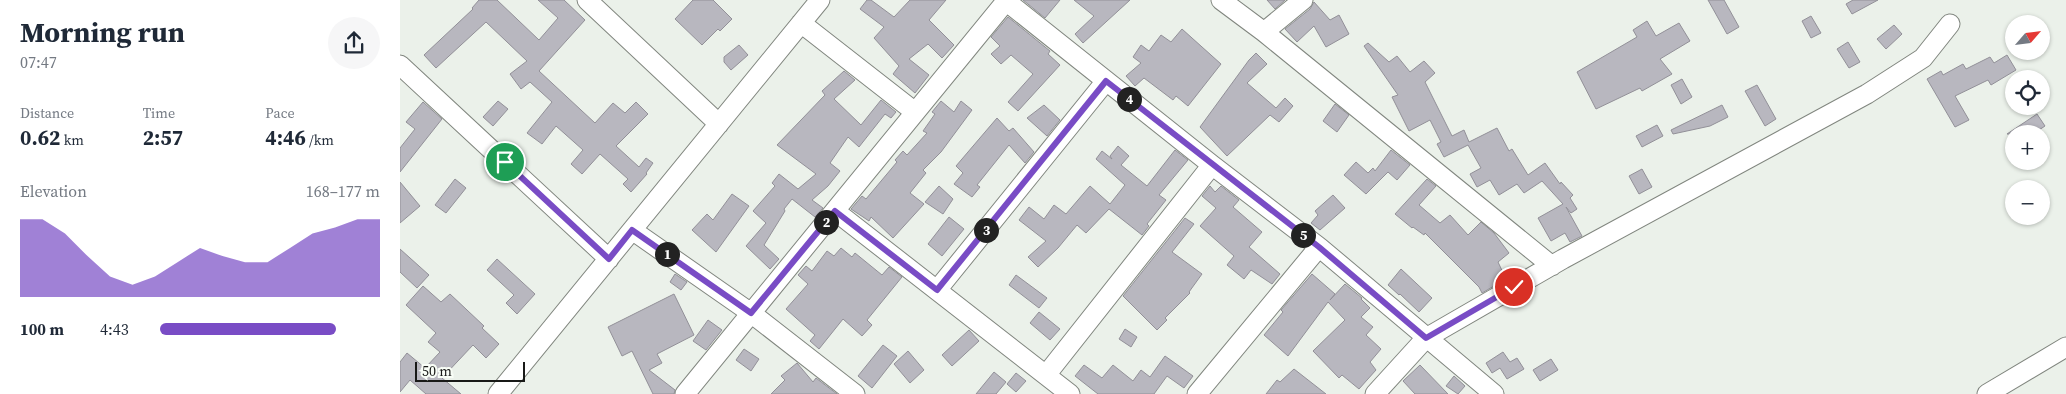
<!DOCTYPE html>
<meta charset="utf-8">
<style>
:root{--surface:#fff;--page:#f6f6f7;--text:#1f2937;--muted:#747a83;--accent:#794cc5}
body{margin:0;font-family:"Source Serif 4",serif;background:var(--page);color:var(--text);height:100vh;display:flex;flex-direction:column;font-size:19px;white-space:nowrap}
*{box-sizing:border-box;margin:0}
p{font-size:16px;color:var(--muted)}
.icon{flex:none;width:28px;height:28px;fill:none;stroke:currentColor;stroke-width:2;stroke-linecap:round;stroke-linejoin:round}
.map{position:relative;flex:1;overflow:hidden}
.sheet{display:flex;flex-direction:column;background:var(--surface);width:400px}
.sheet>*{flex:none}
.needle{width:32px;rotate:62deg}
.buttons{position:absolute;left:1605px;top:15px;display:grid;gap:10px}
.buttons a{display:grid;place-items:center;width:45px;height:45px;border-radius:50%;background:var(--surface);box-shadow:0 1px 4px #0004;font-size:25px}
.scale{position:absolute;left:15px;bottom:12px;width:110px;box-sizing:border-box;padding-left:5px;border:2px solid #181917;border-top:0;font-size:14px;line-height:18px;white-space:nowrap;color:#181917;-webkit-text-stroke:4px #f9fef7;paint-order:stroke}
.pin{position:absolute;display:grid;place-items:center;width:42px;height:42px;color:#fff;margin:-21px;border:2px solid #fff;border-radius:50%;box-shadow:0 1px 5px #0007}
.km{position:absolute;width:25px;height:25px;margin:-12px;border-radius:50%;background:#222;color:#fff;font-size:14px;line-height:25px;text-align:center}
.round{display:grid;place-items:center;flex:none;width:52px;height:52px;border-radius:26px;background:var(--page)}
.overview{display:flex;align-items:center;justify-content:space-between;height:85px;padding:0 20px}
h1{font-size:28px;font-weight:700;line-height:38px}
.stats{display:grid;grid-template-columns:repeat(3,1fr);gap:8px;height:85px;padding:5px 20px}
.stats div{display:grid;align-content:center}
.stats b{font-size:21px;font-weight:700}
.stats small{font-size:14px;font-weight:400}
.stats p{font-size:14px}
.chart{height:140px;padding:10px 20px}
.chart p{display:flex;justify-content:space-between}
.chart svg{width:100%;height:90px;margin-top:5px;fill:var(--accent);opacity:.7}
ul{padding:0 20px;list-style:none;font-size:16px}
li{display:grid;grid-template-columns:80px 60px 1fr;align-items:center;height:38px}
li i{height:12px;border-radius:6px;background:var(--accent)}
main{display:flex;flex:1;min-height:0}
.map>svg:first-child{display:block}
</style>
<main>
<section class="sheet">
<div class="overview"><div><h1>Morning run</h1><p>07:47</p></div><a class="round"><svg class="icon" aria-label="share" viewBox="0 0 24 24"><path d="M12 15V3M7 8l5-5 5 5M5 13v7h14v-7"/></svg></a></div>
<div class="stats">
<div><p>Distance</p><b>0.62<small> km</small></b></div>
<div><p>Time</p><b>2:57</b></div>
<div><p>Pace</p><b>4:46<small> /km</small></b></div>
</div>
<div class="chart"><p><span>Elevation</span>168–177 m</p>
<svg viewBox="0 0 160 44" preserveAspectRatio="none"><path d="M0 44V6L10 6L20 13L30 24L40 34L50 38L60 34L70 27L80 20L90 24L100 27L110 27L120 20L130 13L140 10L150 6L160 6V44z"/></svg>
</div>
<ul>
<li><b>100 m</b>4:43<i style="width:80%"></i></li>
</ul>
</section>
<div class="map">
<svg width="1666" height="394" viewBox="0 0 1666 394">
<rect width="100%" height="100%" fill="#ebf1ea"/>
<path fill="#b8b7bf" stroke="#929098" d="M79 0H97L139 40 158 18 138 0H164L185 20 139 71 195 123 213 103 225 113 236 102 248 114 216 146 239 167 246 158 253 163 246 173 247 174 231 192 223 184 228 179 200 154 182 174 171 164 183 150 156 126 142 144 127 133 152 102 130 82 121 89 110 74 127 61 86 22 36 68 24 55 73 9 72 8Z
M293 0H313L332 19 320 31 318 29 302 45 275 19Z
M467 0H471L494 17 510 0H546L529 20 554 45 542 58 528 44 509 59 529 75 515 93 493 74 499 66 474 38 484 27 460 9Z
M623 0H660L645 18Z
M674 0H730L683 43 675 34 694 16Z
M867 0H885L875 9Z
M1308 0H1324L1339 27 1327 34Z
M1453 0H1478L1452 14 1446 4Z
M914 2 930 20 939 15 949 34 926 47 914 26 897 42 885 29 910 9Z
M1411 16 1421 33 1411 38 1402 21Z
M608 17 650 51 648 54 660 65 618 111 608 102 633 74 611 55 601 64 591 54 600 46 591 37Z
M1247 21 1256 36 1279 23 1290 41 1260 59 1272 74 1242 91 1240 88 1196 109 1177 72 1237 37 1233 30Z
M1494 25 1502 34 1486 49 1477 39Z
M782 29 821 64 788 106 776 96 773 100 744 78 735 86 726 76 741 63 733 57 741 45 749 51 761 35 771 42Z
M1448 42 1460 62 1449 68 1437 49Z
M968 43 989 62 997 56 1010 72 1024 61 1035 73 1025 82 1052 136 1064 130 1069 142 1097 128 1109 151 1112 149 1128 175 1145 163 1160 184 1161 182 1173 195 1170 198 1177 209 1171 213 1166 207 1182 236 1170 242 1165 233 1151 241 1138 218 1163 204 1142 181 1124 193 1117 184 1099 195 1090 180 1077 187 1070 174 1081 168 1068 145 1044 157 1037 144 1041 142 1030 120 1009 131 992 97 998 95 964 46Z
M339 45 348 55 331 70 324 62V57Z
M856 53 867 64 847 83 876 108 885 98 893 106 879 122 870 115 827 156 800 127 849 60Z
M1607 55 1616 70 1591 85 1588 80 1555 96 1569 120 1555 127 1527 79 1541 71 1543 75 1563 64 1566 69 1590 57 1594 63Z
M444 71 455 80 434 99 461 125 481 100 496 112 491 118 485 114 459 147 448 137 430 163 440 171 428 186 412 200 423 208 415 217 392 199 384 209 385 211 364 245 379 259 370 269 346 246 366 223 353 211 375 186 372 183 379 174 398 189 416 174 377 145 425 95 422 91Z
M1282 79 1292 97 1281 104 1271 85Z
M1357 85 1376 119 1365 126 1345 91Z
M98 101 108 109 93 126 83 117Z
M541 101 554 112 561 101 572 110 541 152 523 170 526 173 510 193 524 204 493 238 471 217 469 221 451 209 462 196 466 199 497 162 495 160 503 151 507 155 527 133 523 131 535 114 532 112Z
M23 102 42 119 0 172V148L15 129 6 122Z
M935 104 949 115 937 132 923 121Z
M644 105 660 120 647 136 627 118Z
M1322 105 1328 117 1310 126 1273 134 1271 130Z
M1637 114 1645 126 1633 134H1607Z
M597 118 609 131 613 128 634 152 625 163 609 145 577 185 580 187 572 197 554 184 563 173 556 166Z
M1257 125 1263 136 1242 147 1236 136Z
M718 146 729 156 721 165 747 186 775 150 788 160 759 195 766 200 747 224 749 226 742 235 709 209 686 233 677 225 658 248 638 267 628 257 646 241 619 220 629 207 644 219 654 205 666 214 690 186 710 204 725 185 696 159 702 151 712 159 710 156Z
M991 150 1010 165 997 180 988 172 966 194 944 175 956 162 968 173 973 168 975 171Z
M1242 169 1252 187 1239 194 1229 176Z
M55 179 66 188 46 213 35 205Z
M1027 179 1036 186 1019 205 1040 223 1050 215 1068 235 1081 222 1094 233 1109 253 1098 262 1106 279 1082 293 1079 287 1025 233 1024 235 1013 227 1012 228 995 214Z
M0 182 20 206 0 223Z
M539 186 553 199 543 214 525 202Z
M810 186 815 192 821 186 839 200 833 207 862 232 849 247 880 274 872 284 851 270 844 279 827 265 834 256 800 226 816 208 802 196Z
M332 194 349 206 316 252 292 230 307 214 313 220Z
M933 195 945 208 920 230 911 223 918 215 915 211Z
M549 217 564 229 542 256 528 244Z
M785 218 794 224 772 252 802 274 789 292 790 293 765 318 767 320 757 330 723 296Z
M441 248 452 257 455 253 482 275 489 267 502 277 467 320 472 325 462 336 443 319 419 349 410 341 415 335 386 309 408 284 398 275 406 266 412 271 427 251 434 256Z
M0 249 29 275 17 288 0 272Z
M97 259 135 294 117 314 106 303 114 295 87 270Z
M1001 269 1032 298 1019 312 1000 294 999 295 988 285Z
M275 274 287 282 281 290 270 282Z
M912 274 935 294 930 300 945 284 962 298 961 299 970 308 961 317 973 327 966 335 981 349 970 362 976 370 959 389 942 375 939 378 913 351 945 320 928 302 888 356 864 335 883 312 881 310Z
M616 275 647 298 639 308 609 285Z
M23 286 41 302 50 294 84 326 82 328 99 344 86 358 73 345 42 378 61 394H26L10 380 0 392V362L7 353 25 368 40 352 28 342 36 333 6 305Z
M274 294 294 335 257 354 262 363 249 370 275 390 274 394H253L232 351 222 356 208 327Z
M639 312 660 329 650 340 630 323Z
M308 320 322 330 306 350 293 341Z
M725 329 737 337 731 347 719 339Z
M569 330 579 341 552 366 542 355Z
M483 345 497 356 472 388 458 376Z
M344 349 359 359 351 371 336 360Z
M508 351 524 370 510 383 494 364Z
M1103 352 1110 362 1117 358 1124 369 1107 379 1100 368 1092 373 1086 363Z
M765 356 793 376 784 388 767 376 754 394H698L675 376 684 365 702 378 713 365 733 381 741 370 750 377Z
M1151 359 1158 370 1140 381 1133 370Z
M397 363 413 382 416 378 437 394H371L385 380 381 376Z
M1020 365 1048 394H1015L1003 381Z
M894 369 926 394H866L877 380 880 382Z
M594 372 606 382 596 394H576Z
M616 373 626 381 616 392 607 384Z
M1054 376 1065 386 1058 394 1046 386Z"/>
<g fill="none" stroke-linecap="round" stroke-linejoin="round">
<defs>
<path id="minor" d="M187 0 319 124
M821 0 864 32 1152 266
M606 1 812 165 919 247 1094 394
M401 23 515 112
M864 32 903 0
M0 65 209 259
M435 211 670 394
M232 230 351 313 455 394
M537 290 706 81
M646 375 812 165
M98 394 420 0
M285 394 607 0
M797 394 919 247
M975 394 1026 338 1163 259 1467 94 1523 58 1550 24
M1587 394 1666 347"/>
</defs>
<use href="#minor" stroke="#81867f" stroke-width="21"/>
<use href="#minor" stroke="#fff" stroke-width="19"/>
</g>
<g fill="none" stroke-linecap="round" stroke-linejoin="round">
<defs>
<path id="route" d="M105 162 209 259 232 230 351 313 435 211 537 290 706 81 919 247 1026 338 1114 287"/>
</defs>
<use href="#route" stroke="#fff" stroke-width="10"/>
<use href="#route" stroke="#794cc5" stroke-width="6"/>
</g>
</svg>
<div class="buttons">
<a><svg class="needle" viewBox="-14 -14 28 28"><path d="M0-13l5 13h-10z" fill="#e53935"/><path d="M0 13l5-13h-10z" fill="#747a83"/></svg></a>
<a><svg class="icon" aria-label="locate" viewBox="0 0 24 24"><circle cx="12" cy="12" r="6"/><path d="M12 2v4M12 18v4M2 12h4M18 12h4"/></svg></a>
<a>+</a>
<a>−</a>
</div>
<div class="scale">50 m</div>
<div class="pin" style="left:105px;top:162px;background:#1e9e55"><svg class="icon" aria-label="arrive" viewBox="0 0 24 24"><path d="M6 21V4h12l-3 4 3 4H6"/></svg></div>
<div class="pin" style="left:1114px;top:287px;background:#d93025"><svg class="icon" aria-label="check" viewBox="0 0 24 24"><path d="M5 12l5 5 9-10"/></svg></div>
<b class="km" style="left:267px;top:254px">1</b>
<b class="km" style="left:426px;top:222px">2</b>
<b class="km" style="left:586px;top:230px">3</b>
<b class="km" style="left:729px;top:99px">4</b>
<b class="km" style="left:903px;top:235px">5</b>
</div>
</main>
